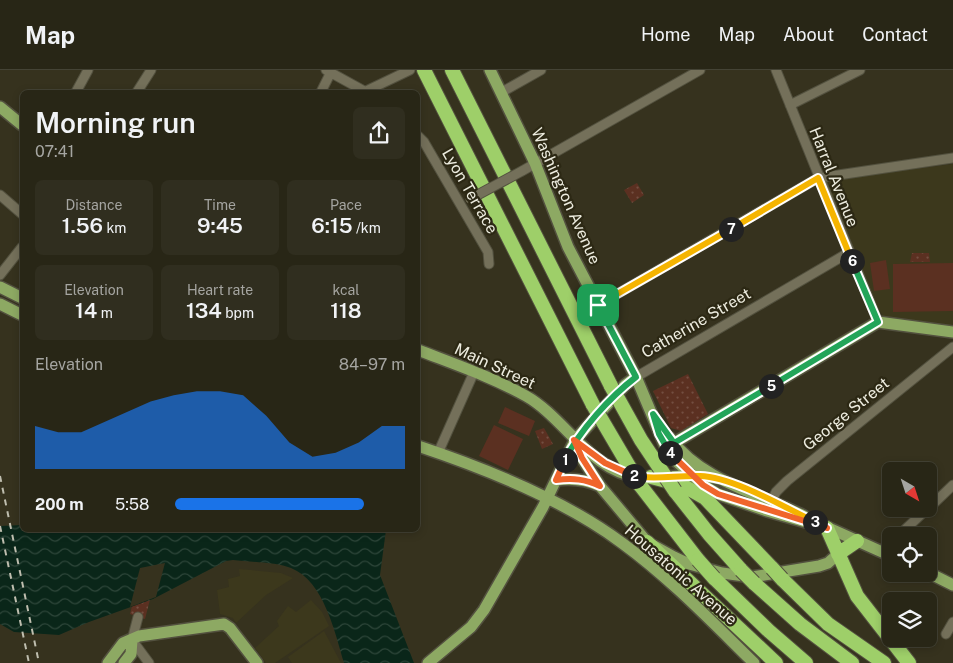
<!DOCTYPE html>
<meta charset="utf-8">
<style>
:root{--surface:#282616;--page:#302e1f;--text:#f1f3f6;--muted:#a5a5a1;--line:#444335;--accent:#1a73e8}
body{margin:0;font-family:"Public Sans",sans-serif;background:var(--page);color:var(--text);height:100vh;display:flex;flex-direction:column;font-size:19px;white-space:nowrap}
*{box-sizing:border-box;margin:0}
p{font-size:16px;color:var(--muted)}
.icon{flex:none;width:28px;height:28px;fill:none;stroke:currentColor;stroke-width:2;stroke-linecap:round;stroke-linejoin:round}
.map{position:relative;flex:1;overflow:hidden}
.panel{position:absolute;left:20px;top:20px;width:400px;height:442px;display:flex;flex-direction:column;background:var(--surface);border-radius:8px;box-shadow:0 2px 8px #0003,0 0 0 1px var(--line)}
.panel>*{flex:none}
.needle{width:32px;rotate:141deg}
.fabs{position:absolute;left:882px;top:392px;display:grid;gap:10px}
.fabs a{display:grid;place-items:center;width:55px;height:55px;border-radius:8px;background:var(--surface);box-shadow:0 2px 8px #0003,0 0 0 1px var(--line);font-size:25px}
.pin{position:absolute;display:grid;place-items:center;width:42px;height:42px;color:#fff;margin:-21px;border-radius:10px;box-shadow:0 2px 8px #0006}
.km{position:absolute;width:25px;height:25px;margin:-12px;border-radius:50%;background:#222;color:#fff;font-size:14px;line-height:25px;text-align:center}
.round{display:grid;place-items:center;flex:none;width:52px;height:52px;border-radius:8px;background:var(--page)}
.headline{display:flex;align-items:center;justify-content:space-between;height:85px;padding:0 15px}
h1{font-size:28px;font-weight:600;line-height:38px}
.stats{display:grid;grid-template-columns:repeat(3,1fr);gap:8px;height:85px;padding:5px 15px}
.stats div{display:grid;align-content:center;border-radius:8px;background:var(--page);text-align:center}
.stats b{font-size:21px;font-weight:600}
.stats small{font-size:14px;font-weight:400}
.stats p{font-size:14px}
.chart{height:140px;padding:10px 15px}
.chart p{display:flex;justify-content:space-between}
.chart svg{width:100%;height:90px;margin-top:5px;fill:var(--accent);opacity:.7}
ul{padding:0 15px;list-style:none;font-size:16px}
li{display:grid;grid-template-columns:80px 60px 1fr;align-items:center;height:38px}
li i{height:12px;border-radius:6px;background:var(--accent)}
header{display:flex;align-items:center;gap:30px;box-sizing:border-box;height:70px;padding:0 25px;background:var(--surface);border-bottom:1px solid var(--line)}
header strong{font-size:24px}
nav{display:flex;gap:28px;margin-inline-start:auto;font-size:18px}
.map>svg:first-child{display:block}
</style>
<header>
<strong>Map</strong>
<nav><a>Home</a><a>Map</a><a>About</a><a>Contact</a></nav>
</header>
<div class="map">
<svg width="953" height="593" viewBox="0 0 953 593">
<defs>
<pattern id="park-dots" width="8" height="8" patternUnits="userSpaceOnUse" patternTransform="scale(1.25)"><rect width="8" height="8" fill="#5b3021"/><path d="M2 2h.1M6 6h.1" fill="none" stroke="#734e41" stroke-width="1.8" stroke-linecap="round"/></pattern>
<pattern id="water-waves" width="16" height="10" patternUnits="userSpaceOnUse" patternTransform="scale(1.25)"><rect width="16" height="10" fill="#0a2619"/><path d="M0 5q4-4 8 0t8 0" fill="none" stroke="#2e463a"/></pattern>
</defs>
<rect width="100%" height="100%" fill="#36321e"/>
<path fill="#3c381c" d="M953 94V257L884 247 876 235 827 113 831 110Z
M239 499 281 503 293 508 266 525 236 553 233 548 220 544 217 520 229 517 228 509 240 506Z
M311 530 322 542 329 556 275 593H266L255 578 279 556 277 551 288 536 296 542Z
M324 561 341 593H292L288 587Z"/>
<path fill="url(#park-dots)" d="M637 113 644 125 632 133 624 120Z
M912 183H929L930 192H910Z
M688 304 708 344 681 361 671 358 653 321Z
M544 358 553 374 542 379 535 361Z
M159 494 145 549 130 544 142 498Z"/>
<path fill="#5b3021" d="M886 190 890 219 874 221 870 193Z
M953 193V241L893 242V194Z
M505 337 535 351 529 366 498 353Z
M494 355 523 369 508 400 479 386Z"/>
<path fill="url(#water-waves)" d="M22 455V460H386L380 505 414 593H344C335 563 324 511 291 498 276 492 249 492 233 490L226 491 153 529 89 552 59 565 14 562 0 554V456Z"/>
<path fill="#36321e" d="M165 493 156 527 130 537 140 498Z"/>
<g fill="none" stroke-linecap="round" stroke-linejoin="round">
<defs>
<path id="minor" d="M326 0 366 22
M776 0 878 252
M76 22 88 0
M137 22 151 0
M321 22 331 2
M364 22 410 0
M502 22 541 0
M790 35 860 0
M418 66 424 72 488 182 489 194
M522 101 700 0
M0 125 22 144
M0 205 22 177
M598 235 818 108 953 88
M636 307 848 183
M438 383 474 302
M769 437 776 422 787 411 953 277
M929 438 953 415
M898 466 927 439
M882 481 891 473
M138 547 132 570 149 593
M946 564 953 552"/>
<path id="major" d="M490 0 535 93 568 177 636 307 666 378 677 392 703 415 718 424 767 441 827 458
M0 37 22 55
M0 217 22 228
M0 234 22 245
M418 280C454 294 492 307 526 326 565 348 591 402 639 407
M670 368C700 410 759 424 804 446
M575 370 582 388 600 416 647 472 674 487 689 494 722 503 752 507 819 496 828 493 838 484
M674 373 878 252 953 262
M418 376C484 398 566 431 622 473 670 508 712 552 754 593
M665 407 700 405 720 409
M556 410C572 408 585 409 600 416
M822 455 891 486
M929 503 953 515
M108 593 123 573 139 566 224 554 230 558 257 593
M124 593 131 584 132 570
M428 593 471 557 484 540 543 437 575 370 625 315 636 307"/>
<path id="highway" d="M424 0 593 335
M452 0 611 316
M651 407 682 415 705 428 772 498
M640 415 698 490
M675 421 709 464 741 500
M827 458 857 526 909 593
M647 472 776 593
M838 484 857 471
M714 508 769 561 806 593
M782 509 828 554 884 593
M754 513 800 554 852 593"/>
</defs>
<use href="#minor" stroke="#53513f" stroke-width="11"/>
<use href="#major" stroke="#53513f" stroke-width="14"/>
<use href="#highway" stroke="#53513f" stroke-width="16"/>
<use href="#minor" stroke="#74705a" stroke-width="9"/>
<use href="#major" stroke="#8da963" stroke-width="11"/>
<use href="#highway" stroke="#9ecf69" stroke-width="14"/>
<path stroke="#bfbeaf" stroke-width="2" stroke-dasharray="6 6" stroke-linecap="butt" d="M0 406 39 593
M0 456 29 593"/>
<defs>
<path id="minor-bridge" d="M470 129 522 101"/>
<path id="highway-bridge" d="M611 316 641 370 675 421
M593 335 640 415
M698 490 714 508
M772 498 782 509
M741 500 754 513"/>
</defs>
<use href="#minor-bridge" stroke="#53513f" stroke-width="11" stroke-linecap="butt"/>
<use href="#highway-bridge" stroke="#53513f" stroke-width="16" stroke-linecap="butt"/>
<use href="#minor-bridge" stroke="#74705a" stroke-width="9"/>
<use href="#highway-bridge" stroke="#9ecf69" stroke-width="14"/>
</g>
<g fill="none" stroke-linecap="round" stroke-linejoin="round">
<defs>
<path id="split-1" d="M565 390C579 361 610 327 636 307L598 235"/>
<path id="split-2" d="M565 390 556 410C573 408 585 409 600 416L582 388 574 370 605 393 634 406"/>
<path id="split-3" d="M634 406C655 410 678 405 700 406 733 407 784 437 815 452"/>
<path id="split-4" d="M670 383 703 415 718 424 827 458 815 452"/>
<path id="split-5" d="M670 383 659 364 653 344 674 373 771 316"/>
<path id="split-6" d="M771 316 878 252 852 191"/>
<path id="split-7" d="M731 159 818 108 852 191"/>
<path id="split-8" d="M598 235 731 159"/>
</defs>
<use href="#split-1" stroke="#fff" stroke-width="10"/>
<use href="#split-2" stroke="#fff" stroke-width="10"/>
<use href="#split-3" stroke="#fff" stroke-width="10"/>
<use href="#split-4" stroke="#fff" stroke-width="10"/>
<use href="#split-5" stroke="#fff" stroke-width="10"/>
<use href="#split-6" stroke="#fff" stroke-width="10"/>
<use href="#split-7" stroke="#fff" stroke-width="10"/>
<use href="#split-8" stroke="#fff" stroke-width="10"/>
<use href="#split-1" stroke="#22a559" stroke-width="6"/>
<use href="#split-2" stroke="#f0652b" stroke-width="6"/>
<use href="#split-3" stroke="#f5b400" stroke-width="6"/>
<use href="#split-4" stroke="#f0652b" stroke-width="6"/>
<use href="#split-5" stroke="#22a559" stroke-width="6"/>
<use href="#split-6" stroke="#22a559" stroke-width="6"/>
<use href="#split-7" stroke="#f5b400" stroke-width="6"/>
<use href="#split-8" stroke="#f5b400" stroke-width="6"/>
</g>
<g text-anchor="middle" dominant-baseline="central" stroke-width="4.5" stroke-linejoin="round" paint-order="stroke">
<g font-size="16" fill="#edecdf" stroke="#2c2814">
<text transform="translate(834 107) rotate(68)">Harral Avenue</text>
<text transform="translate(470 121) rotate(60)">Lyon Terrace</text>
<text transform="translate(566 126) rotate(66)">Washington Avenue</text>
<text transform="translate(696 253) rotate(-30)">Catherine Street</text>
<text transform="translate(495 296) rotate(25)">Main Street</text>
<text transform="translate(846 344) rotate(-39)">George Street</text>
<text transform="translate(681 505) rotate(41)">Housatonic Avenue</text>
</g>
</g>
</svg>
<div class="fabs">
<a><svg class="needle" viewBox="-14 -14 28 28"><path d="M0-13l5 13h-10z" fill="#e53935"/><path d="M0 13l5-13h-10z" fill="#a5a5a1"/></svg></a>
<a><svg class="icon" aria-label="locate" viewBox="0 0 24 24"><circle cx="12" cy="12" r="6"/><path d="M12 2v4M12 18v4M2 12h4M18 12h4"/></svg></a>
<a><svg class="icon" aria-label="layers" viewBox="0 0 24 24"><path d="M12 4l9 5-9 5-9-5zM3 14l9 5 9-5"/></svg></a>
</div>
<div class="pin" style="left:598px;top:235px;background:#1e9e55"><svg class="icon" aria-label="arrive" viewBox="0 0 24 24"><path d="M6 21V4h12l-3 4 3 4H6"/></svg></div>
<b class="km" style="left:565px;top:390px">1</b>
<b class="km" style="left:634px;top:406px">2</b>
<b class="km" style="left:815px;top:452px">3</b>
<b class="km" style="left:670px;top:383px">4</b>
<b class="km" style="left:771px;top:316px">5</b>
<b class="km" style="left:852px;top:191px">6</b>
<b class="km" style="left:731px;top:159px">7</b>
<section class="panel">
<div class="headline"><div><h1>Morning run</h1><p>07:41</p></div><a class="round"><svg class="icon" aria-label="share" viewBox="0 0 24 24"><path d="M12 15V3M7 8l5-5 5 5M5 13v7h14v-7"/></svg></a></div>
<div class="stats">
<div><p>Distance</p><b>1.56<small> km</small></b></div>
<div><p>Time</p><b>9:45</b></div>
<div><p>Pace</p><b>6:15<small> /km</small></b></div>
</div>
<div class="stats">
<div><p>Elevation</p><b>14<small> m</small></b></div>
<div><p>Heart rate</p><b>134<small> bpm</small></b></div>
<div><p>kcal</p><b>118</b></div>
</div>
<div class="chart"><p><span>Elevation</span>84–97 m</p>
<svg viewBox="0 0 160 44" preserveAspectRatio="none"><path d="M0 44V23L10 26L20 26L30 21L40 16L50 11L60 8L70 6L80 6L90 8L100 18L110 31L120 38L130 36L140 31L150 23L160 23V44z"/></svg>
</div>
<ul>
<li><b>200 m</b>5:58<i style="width:82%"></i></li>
</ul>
</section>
</div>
